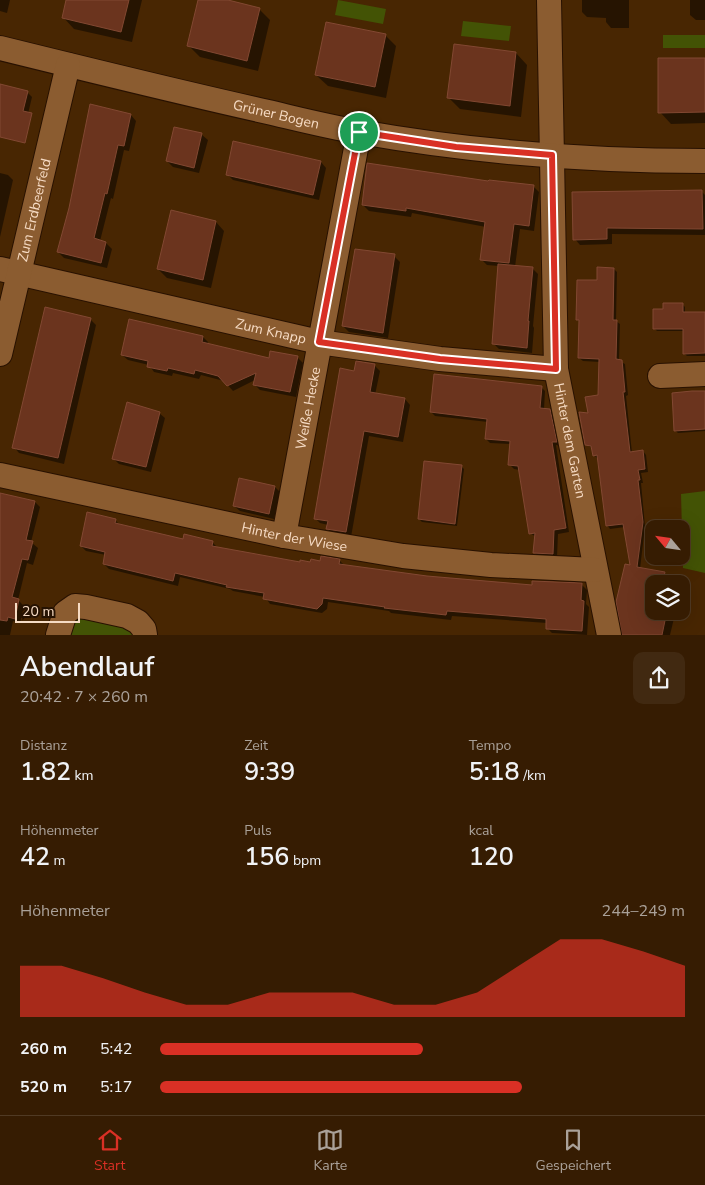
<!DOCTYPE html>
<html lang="de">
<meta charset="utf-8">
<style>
:root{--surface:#361c02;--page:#412911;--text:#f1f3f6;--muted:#aaa199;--line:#503a24;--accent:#d93025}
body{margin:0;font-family:"Nunito Sans",sans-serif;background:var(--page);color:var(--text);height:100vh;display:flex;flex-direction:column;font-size:19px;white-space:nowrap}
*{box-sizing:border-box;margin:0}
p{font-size:16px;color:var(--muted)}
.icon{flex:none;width:28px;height:28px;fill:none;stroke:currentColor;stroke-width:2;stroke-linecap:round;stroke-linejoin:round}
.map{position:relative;height:635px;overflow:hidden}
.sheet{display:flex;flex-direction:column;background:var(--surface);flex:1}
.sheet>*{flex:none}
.needle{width:32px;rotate:299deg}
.tools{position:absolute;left:645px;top:520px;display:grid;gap:10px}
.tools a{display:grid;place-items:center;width:45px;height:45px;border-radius:10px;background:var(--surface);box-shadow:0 5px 20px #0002,0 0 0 1px var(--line);font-size:25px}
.scale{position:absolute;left:15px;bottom:12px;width:65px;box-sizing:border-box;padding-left:5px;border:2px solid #f6dbc4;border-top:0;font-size:14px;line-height:18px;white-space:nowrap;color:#f6dbc4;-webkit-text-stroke:4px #251202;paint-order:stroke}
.pin{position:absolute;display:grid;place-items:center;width:42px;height:42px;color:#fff;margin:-21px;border:2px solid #fff;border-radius:50%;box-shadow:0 1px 5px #0007}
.round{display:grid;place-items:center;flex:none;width:52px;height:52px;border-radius:10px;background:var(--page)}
.headline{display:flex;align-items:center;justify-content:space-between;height:85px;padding:0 20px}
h1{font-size:28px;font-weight:600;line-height:38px}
.figures{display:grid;grid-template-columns:repeat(3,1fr);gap:8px;height:85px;padding:5px 20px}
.figures div{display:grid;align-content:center}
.figures b{font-size:25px;font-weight:600}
.figures small{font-size:14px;font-weight:400}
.figures p{font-size:14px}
.chart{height:140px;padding:10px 20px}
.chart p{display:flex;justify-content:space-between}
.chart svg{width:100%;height:90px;margin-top:5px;fill:var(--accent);opacity:.7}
ul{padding:0 20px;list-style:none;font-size:16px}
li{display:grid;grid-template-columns:80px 60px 1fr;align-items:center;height:38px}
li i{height:12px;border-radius:6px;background:var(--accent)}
.tabs{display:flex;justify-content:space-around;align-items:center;height:70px;border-top:1px solid var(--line);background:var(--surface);font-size:14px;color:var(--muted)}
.tabs a{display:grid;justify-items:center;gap:2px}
.tabs .on{color:var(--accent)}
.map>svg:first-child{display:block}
</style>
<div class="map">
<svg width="705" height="635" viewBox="0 0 705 635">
<rect width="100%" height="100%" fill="#482602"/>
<path fill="#435305" d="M338 0 386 9 383 24 335 15Z
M463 21 511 26 509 41 461 36Z
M663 35H705V48H663Z
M705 491V573L683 568 681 494Z
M79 617 127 626 136 635H65L70 624Z"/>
<path fill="#0007" d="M0 0H10L7 13 0 11Z
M67 0H142L132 42 74 29 63 17Z
M200 0H223L259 9 270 20 258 71 200 57 189 46Z
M582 0H629V28H611L606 22V18L587 17 582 12Z
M690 0H705V20H696L690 15Z
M385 35 396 46 386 98 328 86 316 75Z
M455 45 516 53 527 65 521 117 460 109 449 98Z
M705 59V123L671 124 660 112Z
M0 85 27 92 32 97 24 131 0 125Z
M131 115 136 121 129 151 124 150 113 199 111 198 100 241 106 243 112 249 107 268 64 258 58 252 70 208Z
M202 135 208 140 199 173 173 167 167 161Z
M321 162 326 168 319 200 233 180 227 174Z
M0 173 8 175 13 180 0 237Z
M489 183 533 186 539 192 534 231 520 229 515 267 533 269 538 274 533 326 534 328 532 353 499 349 493 343 499 266 487 265 481 259 486 227 412 213 411 217 369 211 363 205Z
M701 191 705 195V235L612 234V244L580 245 575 239Z
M216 222 224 231 211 288 167 278 158 269Z
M394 256 400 262 388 338 349 332 343 326Z
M614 269 617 272 616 321 620 324 619 361 625 364 628 395 626 396 632 453 643 451 646 455 648 472 641 473 643 483H641L645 526 640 569 664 574 667 577 666 584H654V611H672L675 614 670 635H624L632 567 625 527 610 529 607 525 598 459 594 455 593 448 586 445 590 414 599 396 600 362 583 361 579 358 580 322 577 319 598 281Z
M682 304 685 307V313H705V356H687L684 353V331H657L655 329Z
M90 319 96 325 64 464 19 453 14 447Z
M203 337 208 342 207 345 270 360 271 352 298 358 303 363 296 397 260 390 254 384 255 380 233 391 224 381 201 375 199 379 173 373 172 376 154 372 149 365 128 360 122 355Z
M357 363 375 366 380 371 375 395 405 399 410 405 403 442 369 436 351 537 333 534 327 529 328 525 320 523 315 518Z
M541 387 545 391 544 409 549 410 554 414 560 446 556 445 569 532 558 534 557 557H539L535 553 536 537 530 533 520 470 514 469 510 465 511 444 490 443 486 439 488 422 435 416 431 412Z
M705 393V431L678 433 675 430Z
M159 413 165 418 151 472 119 464 114 459Z
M461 466 464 469 457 526 422 522 419 519Z
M275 487 280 492 274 519 240 511 234 506Z
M35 502 40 507 31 542 38 548 33 565 27 563 18 600 24 606 20 623 13 621 10 635H0V507Z
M115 520 120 525 184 540 212 542 218 548 301 563 340 561 345 566 427 577 533 586 581 584 587 590 586 604 589 607 587 635 552 633 547 628V623L452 616 451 620 391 613 389 611 328 602 327 609 322 613 270 604 265 597 233 591 230 589 180 577 178 586 109 569 104 564 106 555 86 551 81 546Z"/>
<path fill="#6b341e" stroke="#824832" d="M66 0H129L121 32 62 18Z
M198 0H228L260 8 247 61 187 46Z
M326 22 386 34 375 87 315 75Z
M454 44 516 52 510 106 447 98Z
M658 58H705V112L658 113Z
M0 84 28 91 23 111 32 113 25 143 0 137Z
M90 104 131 114 124 146 118 145 107 194 105 193 94 238 106 242 101 263 57 252 69 208Z
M174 127 202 133 194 168 166 161Z
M233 141 321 161 313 195 226 175Z
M367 163 488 181 489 180 534 185 529 226 514 224 509 263 480 260 485 222 406 208V211L362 205Z
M702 190 703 229 607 228V239L573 240 572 192Z
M171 210 216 221 203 280 157 269Z
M355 249 395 254 383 333 342 326Z
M498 264 533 267 528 321H529L527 348 492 344Z
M597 267 614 268 613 320H617L616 359 622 360 625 392H623L630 452 643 450 645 469 638 470 640 480H638L643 522 637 567 665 572 662 584H654V611H667L662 635H622L616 602 625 564 630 565 623 524 606 526 597 455 593 456 591 446 585 445 579 412 588 413 585 397 598 395 599 359 578 358 579 320H576L577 280H597Z
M663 303H683V312H705V353L683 354V329H653V309H663Z
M45 307 91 318 58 458 12 448Z
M129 319 203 336 202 342 269 358 270 351 298 356 290 392 253 385 256 373 227 386 218 376 195 370 194 374 168 368 167 371 147 367 148 361 121 355Z
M356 361 375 364 370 392 405 398 398 437 364 431 346 532 326 529 328 521 314 519 340 368 354 371Z
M434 374 542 386 540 408 550 409 557 442H552L566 528 554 530 553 554 533 553 535 533 529 534 518 466 508 465 510 441 485 439 487 419 430 412Z
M692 391H705V429L674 431 672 393Z
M127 402 160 412 146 467 112 459Z
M424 461 462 465 455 524 418 519Z
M239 478 275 486 269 514 233 506Z
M0 493 35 501 26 540 33 541 28 560 22 559 12 597 19 599 15 619 8 617 7 621 0 620Z
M87 512 116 519 115 523 183 539 184 534 213 541 212 546 300 562V560L310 562 311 559 320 561 321 556 340 559 339 564 427 576 532 585V581L582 583 581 600 584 601 582 631 546 629V619L447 611 446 615 384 608 385 607 323 598 322 604 317 609 263 599 264 593 226 587 227 585 175 573 173 581 103 564 105 552 80 546Z"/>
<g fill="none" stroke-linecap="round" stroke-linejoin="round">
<defs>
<g id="minor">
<path id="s1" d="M549 0 556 369 609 635"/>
<path id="s2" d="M0 48C89 70 178 92 268 112 298 119 329 127 360 132 473 152 590 161 705 161"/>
<path id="s3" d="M0 269 319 342 440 359 556 369"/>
<path id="s4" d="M0 354 68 65"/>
<path d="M660 376 705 374"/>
<path id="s5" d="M0 475 284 536 403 556 491 565 595 570"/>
<path id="s6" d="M284 536 359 132"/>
<path d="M58 635 65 613 75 606 86 607 127 616 138 622 144 629 145 635"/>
</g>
</defs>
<use href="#minor" stroke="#281100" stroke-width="26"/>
<use href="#minor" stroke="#8b5c30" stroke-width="24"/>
</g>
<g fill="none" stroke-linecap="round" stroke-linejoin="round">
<defs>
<path id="route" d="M359 132 456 147 552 155 556 369 440 359 319 342Z"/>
</defs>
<use href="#route" stroke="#fff" stroke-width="10"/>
<use href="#route" stroke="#d93025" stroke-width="6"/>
</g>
<g text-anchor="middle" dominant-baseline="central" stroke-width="5" stroke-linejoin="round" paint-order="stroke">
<g font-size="14" fill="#f6dbc4" stroke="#251202">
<text stroke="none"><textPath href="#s2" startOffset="284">Grüner Bogen</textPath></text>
<text stroke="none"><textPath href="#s4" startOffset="148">Zum Erdbeerfeld</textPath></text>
<text stroke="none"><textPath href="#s3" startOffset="278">Zum Knapp</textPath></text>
<text stroke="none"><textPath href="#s6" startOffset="130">Weiße Hecke</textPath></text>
<text stroke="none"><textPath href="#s1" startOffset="442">Hinter dem Garten</textPath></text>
<text stroke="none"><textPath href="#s5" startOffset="301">Hinter der Wiese</textPath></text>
</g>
</g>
</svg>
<div class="tools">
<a><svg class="needle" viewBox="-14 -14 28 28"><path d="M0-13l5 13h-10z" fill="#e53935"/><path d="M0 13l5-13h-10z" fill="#aaa199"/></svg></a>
<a><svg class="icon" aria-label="layers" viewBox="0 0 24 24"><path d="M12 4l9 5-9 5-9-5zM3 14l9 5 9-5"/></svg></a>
</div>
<div class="scale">20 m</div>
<div class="pin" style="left:359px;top:132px;background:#1e9e55"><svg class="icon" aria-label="arrive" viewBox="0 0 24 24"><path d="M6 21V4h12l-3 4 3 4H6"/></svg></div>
</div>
<section class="sheet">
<div class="headline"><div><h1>Abendlauf</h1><p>20:42 · 7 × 260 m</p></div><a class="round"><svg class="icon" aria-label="share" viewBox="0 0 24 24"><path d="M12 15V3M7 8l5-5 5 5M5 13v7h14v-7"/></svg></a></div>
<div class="figures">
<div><p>Distanz</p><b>1.82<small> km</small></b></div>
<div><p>Zeit</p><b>9:39</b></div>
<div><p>Tempo</p><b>5:18<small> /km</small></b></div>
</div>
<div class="figures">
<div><p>Höhenmeter</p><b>42<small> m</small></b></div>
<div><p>Puls</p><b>156<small> bpm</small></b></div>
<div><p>kcal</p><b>120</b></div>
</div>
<div class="chart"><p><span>Höhenmeter</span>244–249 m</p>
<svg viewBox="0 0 160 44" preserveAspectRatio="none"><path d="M0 44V19L10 19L20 25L30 32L40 38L50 38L60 32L70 32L80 32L90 38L100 38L110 32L120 19L130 6L140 6L150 12L160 19V44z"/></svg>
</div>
<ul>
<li><b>260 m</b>5:42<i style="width:50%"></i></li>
<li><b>520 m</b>5:17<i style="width:69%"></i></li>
</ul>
</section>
<nav class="tabs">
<a class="on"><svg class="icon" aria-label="home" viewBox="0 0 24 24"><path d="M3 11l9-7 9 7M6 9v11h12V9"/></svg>Start</a>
<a><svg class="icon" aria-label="map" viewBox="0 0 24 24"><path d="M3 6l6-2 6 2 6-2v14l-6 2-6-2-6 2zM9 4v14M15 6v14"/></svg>Karte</a>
<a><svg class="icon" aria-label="saved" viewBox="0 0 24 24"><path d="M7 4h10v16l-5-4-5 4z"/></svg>Gespeichert</a>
</nav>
